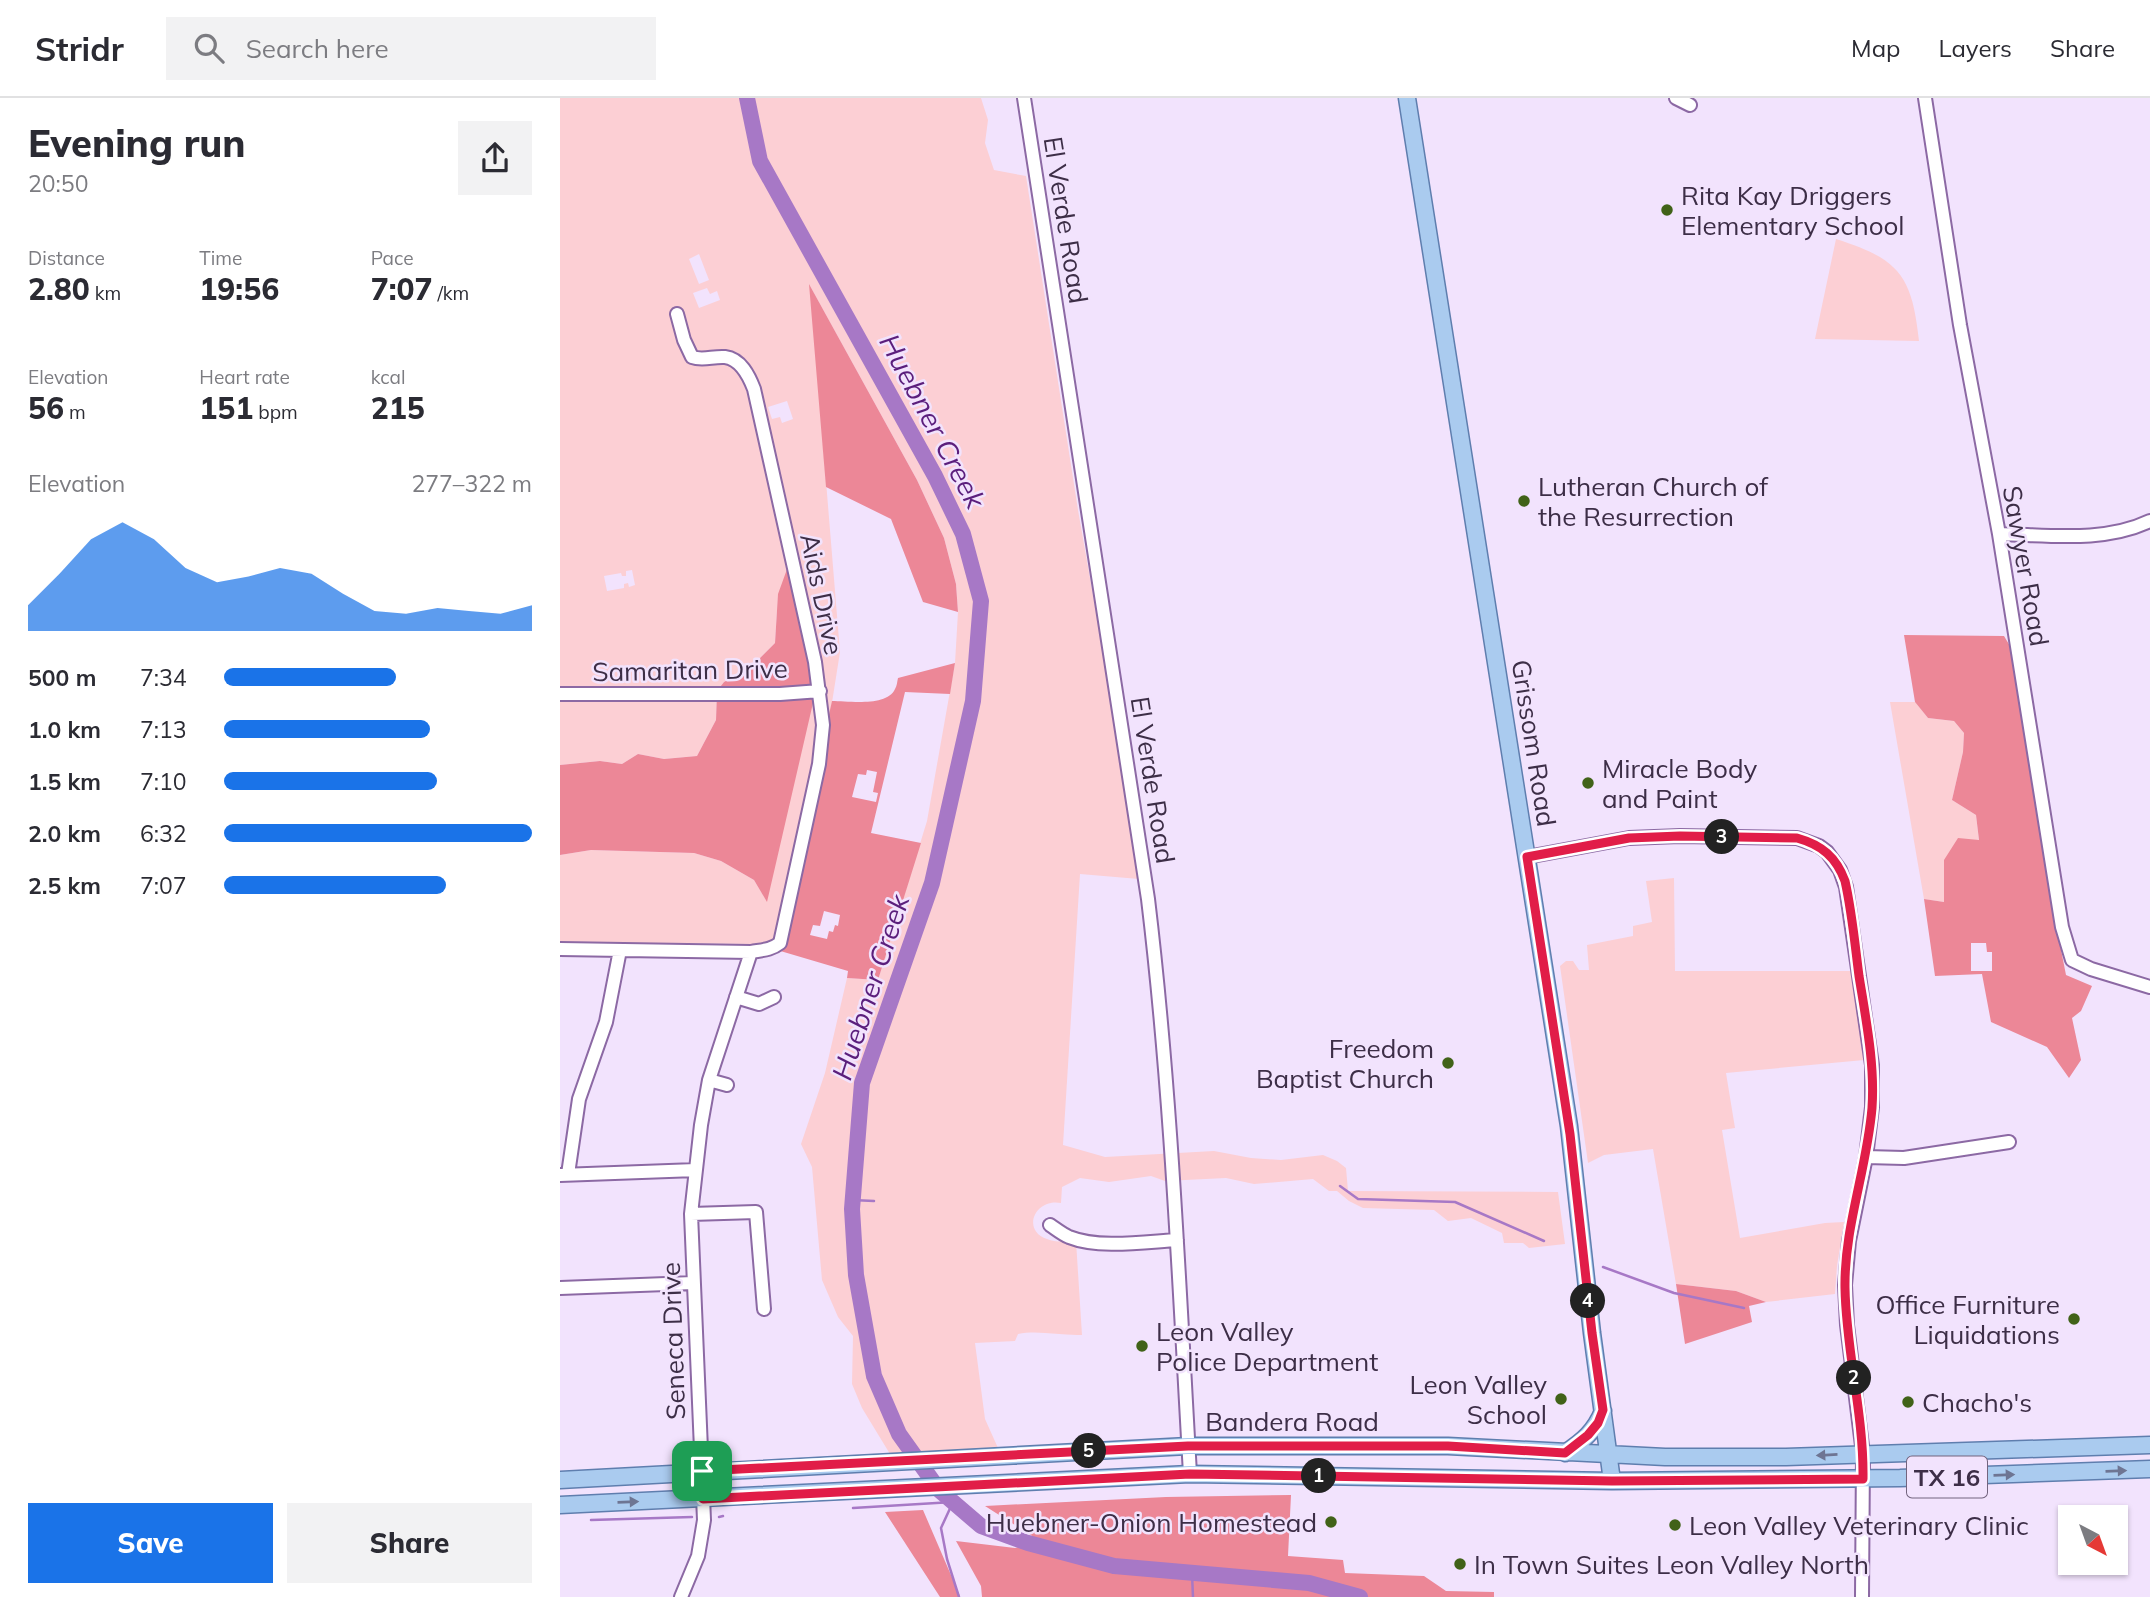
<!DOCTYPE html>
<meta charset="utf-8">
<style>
:root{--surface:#fff;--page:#f2f2f3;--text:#2b2b33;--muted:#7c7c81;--line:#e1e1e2;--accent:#1a73e8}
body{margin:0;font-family:Mulish,sans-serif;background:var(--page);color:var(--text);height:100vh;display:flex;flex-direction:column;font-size:26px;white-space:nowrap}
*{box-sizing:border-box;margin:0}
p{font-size:23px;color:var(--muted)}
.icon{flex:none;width:38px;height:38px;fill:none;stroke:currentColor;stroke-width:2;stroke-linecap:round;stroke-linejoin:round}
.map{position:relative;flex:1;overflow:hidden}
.details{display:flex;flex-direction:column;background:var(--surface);width:560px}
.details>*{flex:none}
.needle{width:46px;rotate:139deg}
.tools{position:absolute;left:1498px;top:1407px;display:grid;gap:14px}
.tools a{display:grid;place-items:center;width:70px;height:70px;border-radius:0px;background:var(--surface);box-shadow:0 2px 5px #0004;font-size:35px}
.pin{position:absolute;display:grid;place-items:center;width:60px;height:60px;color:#fff;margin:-30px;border-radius:14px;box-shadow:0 4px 10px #0006}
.km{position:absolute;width:35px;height:35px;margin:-18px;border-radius:50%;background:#222;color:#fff;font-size:19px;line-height:35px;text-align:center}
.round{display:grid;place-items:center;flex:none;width:74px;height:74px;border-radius:0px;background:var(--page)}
.summary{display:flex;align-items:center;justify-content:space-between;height:119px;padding:0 28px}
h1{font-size:38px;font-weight:800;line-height:52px}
.figures{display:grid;grid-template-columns:repeat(3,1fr);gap:10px;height:119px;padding:7px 28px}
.figures div{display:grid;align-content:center}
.figures b{font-size:30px;font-weight:800}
.figures small{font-size:19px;font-weight:400}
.figures p{font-size:19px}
.chart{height:196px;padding:14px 28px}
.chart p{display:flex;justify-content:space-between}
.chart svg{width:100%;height:126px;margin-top:7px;fill:var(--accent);opacity:.7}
.action{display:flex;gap:14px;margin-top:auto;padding:14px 28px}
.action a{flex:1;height:80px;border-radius:0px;background:var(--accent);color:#fff;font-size:28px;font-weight:800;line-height:80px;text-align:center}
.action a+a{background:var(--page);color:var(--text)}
ul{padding:0 28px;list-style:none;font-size:23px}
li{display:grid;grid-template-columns:112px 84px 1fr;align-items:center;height:52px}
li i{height:18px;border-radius:9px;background:var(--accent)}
header{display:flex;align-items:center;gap:42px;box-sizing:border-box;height:98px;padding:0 35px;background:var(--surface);border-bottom:2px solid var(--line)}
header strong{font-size:33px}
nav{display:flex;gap:38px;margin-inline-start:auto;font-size:24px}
.search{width:490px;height:63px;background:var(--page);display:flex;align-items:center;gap:18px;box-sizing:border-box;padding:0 24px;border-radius:0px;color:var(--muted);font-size:26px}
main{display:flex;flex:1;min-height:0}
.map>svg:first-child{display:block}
</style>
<header>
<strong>Stridr</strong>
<div class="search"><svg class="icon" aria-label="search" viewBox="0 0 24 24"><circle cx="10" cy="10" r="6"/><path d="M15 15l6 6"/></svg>Search here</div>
<nav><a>Map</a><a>Layers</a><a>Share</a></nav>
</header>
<main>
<section class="details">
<div class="summary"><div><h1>Evening run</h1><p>20:50</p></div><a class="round"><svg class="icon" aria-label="share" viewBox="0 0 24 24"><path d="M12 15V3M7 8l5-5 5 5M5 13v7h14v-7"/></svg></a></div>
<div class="figures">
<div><p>Distance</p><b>2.80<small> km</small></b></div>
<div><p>Time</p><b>19:56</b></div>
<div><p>Pace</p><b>7:07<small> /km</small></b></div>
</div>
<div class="figures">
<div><p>Elevation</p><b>56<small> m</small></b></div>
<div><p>Heart rate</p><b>151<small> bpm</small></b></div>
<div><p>kcal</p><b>215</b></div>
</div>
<div class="chart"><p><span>Elevation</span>277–322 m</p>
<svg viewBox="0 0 160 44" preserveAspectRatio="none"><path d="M0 44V35L10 24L20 12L30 6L40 12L50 22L60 27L70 25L80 22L90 24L100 31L110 37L120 38L130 36L140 37L150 38L160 35V44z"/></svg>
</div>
<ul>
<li><b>500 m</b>7:34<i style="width:56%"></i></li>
<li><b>1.0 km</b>7:13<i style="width:67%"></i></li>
<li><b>1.5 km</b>7:10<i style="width:69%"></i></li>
<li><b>2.0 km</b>6:32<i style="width:100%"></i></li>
<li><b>2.5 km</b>7:07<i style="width:72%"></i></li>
</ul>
<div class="action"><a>Save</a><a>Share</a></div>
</section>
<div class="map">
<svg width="1590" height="1499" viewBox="0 0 1590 1499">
<rect width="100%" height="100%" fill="#f2e3fd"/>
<path fill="#fccfd4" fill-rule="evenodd" d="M0 0H421L428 22 425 45 434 72 466 78 518 412 549 588 579 781 520 776 503 1047 545 1059 654 1053 691 1060 721 1062 763 1057 777 1063 786 1070 788 1093 998 1094 1005 1146 969 1150 963 1145H944L942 1135 911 1120 888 1123 874 1112 803 1110 789 1103 777 1093H769L753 1081 694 1086 666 1080 605 1083 591 1078 549 1084 520 1080 502 1089 501 1105C475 1100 461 1132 487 1141 496 1145 507 1143 516 1143L522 1237C501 1238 479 1232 458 1236L455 1243 415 1245 425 1321 438 1350 330 1356 302 1310 292 1286 293 1238 278 1219 262 1182 252 1069 241 1046 265 975 287 880 318 882 367 723 395 565 398 514 396 486 384 440 357 382 250 188 280 554 270 617 217 852 198 846 0 845V757L31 752 134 755 161 763 194 782 206 802 218 496 215 545 190 570 164 584 157 593 156 622 137 658 104 661 78 656 62 666 40 663 0 667ZM139 156 149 182 139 186 129 161ZM147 190 150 196 157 193 160 202 139 210 133 195ZM227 303 233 321 222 325 220 319 212 321 208 309ZM72 472 75 487 69 489 68 485 64 486V490L47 493 44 478 61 475 62 478H66V473Z
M1276 141C1339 161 1352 177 1359 243L1255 241Z
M1330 604H1355L1368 620 1394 623 1404 635 1403 654 1392 702 1416 717 1419 743 1384 804 1364 801Z
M1114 780 1115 873H1291L1304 962 1166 975 1175 1030 1162 1032 1180 1140 1265 1125 1284 1124 1277 1168 1275 1196 1206 1204 1176 1193 1116 1186 1093 1051 1044 1057 1028 1065 1000 868 1006 863H1013L1019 872H1029L1027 847 1073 838V828L1092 824 1086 783Z"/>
<path fill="#ec8797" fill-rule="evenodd" d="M249 186 357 382 384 440 396 486 398 514 363 504 331 421 266 389Z
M234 452 248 520 262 566 207 804 194 782 161 763 134 755 31 752 0 757V667L40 663 62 666 78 656 104 661 137 658 156 622 157 593 164 584 190 570 215 545 218 496Z
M1344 537 1444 538 1450 548 1491 801 1506 877 1532 888 1521 913 1512 920 1521 962 1509 980 1487 949 1431 924 1422 876 1375 878 1364 801 1384 804V762L1398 740 1419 742 1416 717 1392 702 1403 654 1404 635 1394 623 1368 620 1355 604ZM1411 845H1426L1427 854H1432V873H1411Z
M395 565 390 596 345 594 311 735 361 745 318 882 287 880 288 873 217 852 272 603C289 603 327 609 335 591 337 588 337 584 338 580ZM307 672 317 674 313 694 318 695 316 704 292 699 298 676 306 677ZM264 813 280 817 278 828 275 827 273 834 269 833 267 841 250 837 253 827 260 828Z
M1116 1186 1176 1193 1206 1204 1189 1208 1192 1224 1125 1246Z
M731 1397 728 1458 783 1462 785 1475 864 1478 886 1493 934 1494V1499H422L421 1488 396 1443 455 1450 480 1443 425 1408 606 1399Z
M363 1412 400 1498V1499H380L325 1414Z"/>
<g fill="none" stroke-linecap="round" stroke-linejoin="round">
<path stroke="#a778c6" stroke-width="2.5" d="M780 1088 798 1101 895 1104 984 1143
M292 1102 314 1103
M1043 1169 1114 1195 1184 1210
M293 1410 393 1404 381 1430 387 1461 399 1499
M159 1419 163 1418
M31 1422 132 1419
M632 1476 633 1499"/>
<path stroke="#a778c6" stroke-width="16" d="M187 0 200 63 375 378 403 436 421 503 413 603 372 785 302 985 292 1111 296 1177 314 1278 339 1336 379 1392 421 1428 468 1445 554 1468 749 1485 800 1499"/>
<defs>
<path id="minor" d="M464 0 588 801C611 991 619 1184 630 1376
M1116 0 1130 7
M1365 0 1400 227 1439 436 1502 829 1512 862 1531 871 1590 889
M1439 436C1489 437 1544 445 1590 423
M0 596H220L260 593
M967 759 1069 740 1120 738 1237 740 1259 748 1267 754 1280 772 1286 789 1312 967V1009L1306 1059 1289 1143 1285 1187 1287 1227 1303 1356 1302 1499
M0 851 191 854C202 852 211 852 220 845L259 666 263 627 255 564 194 291C189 278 181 261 165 259 153 258 143 263 132 259L124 242 117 216
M176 899 199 906 214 899
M149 982 167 987
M1306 1059 1344 1060 1449 1044
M8 1076 19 1001 46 924 60 852
M0 1077 136 1072
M131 1116 196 1114 204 1211
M490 1127C496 1131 502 1136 509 1139 539 1151 584 1144 617 1142
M0 1190 133 1185
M121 1499 138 1458 144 1422 131 1116 141 1027 149 982 191 854"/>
<path id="major" d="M847 0 1009 1028 1032 1235 1052 1383
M1005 1355C1023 1343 1035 1333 1043 1313
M0 1382 628 1348H888L1105 1359H1226L1590 1347
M0 1407 630 1376 1052 1383 1340 1380 1590 1371"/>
</defs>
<use href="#minor" stroke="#8c69a4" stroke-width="16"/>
<use href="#major" stroke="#5f7eae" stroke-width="19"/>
<use href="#minor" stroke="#fff" stroke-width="12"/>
<use href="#major" stroke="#aacbef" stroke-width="16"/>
</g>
<defs><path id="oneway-solid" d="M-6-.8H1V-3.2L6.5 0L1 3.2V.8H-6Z" transform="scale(1.75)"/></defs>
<g fill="#6e7593">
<use href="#oneway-solid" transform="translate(1267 1357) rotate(177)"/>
<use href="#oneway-solid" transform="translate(1556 1373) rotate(-2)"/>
<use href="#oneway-solid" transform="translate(1444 1377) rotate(-2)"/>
<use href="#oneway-solid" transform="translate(68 1404) rotate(-2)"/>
</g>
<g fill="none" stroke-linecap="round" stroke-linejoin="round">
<defs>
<path id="route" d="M1120 738 1237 740C1262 747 1276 759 1285 783 1292 814 1295 847 1299 878 1306 922 1315 966 1312 1010 1307 1071 1284 1129 1285 1190 1286 1254 1304 1316 1303 1381L1052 1383 630 1376 143 1401 142 1373 628 1348H888L1005 1355 1028 1337 1038 1325 1043 1312 1032 1235 1010 1036 967 759 1069 740Z"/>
</defs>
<use href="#route" stroke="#fff" stroke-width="14"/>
<use href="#route" stroke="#e11d48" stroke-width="9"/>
</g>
<g fill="#416218" stroke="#f2e3fd" stroke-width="2.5">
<circle cx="1107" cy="112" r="7"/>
<circle cx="964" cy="403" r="7"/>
<circle cx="1028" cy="685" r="7"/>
<circle cx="888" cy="965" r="7"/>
<circle cx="1514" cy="1221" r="7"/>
<circle cx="582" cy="1248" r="7"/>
<circle cx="1001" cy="1301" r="7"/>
<circle cx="1348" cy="1304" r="7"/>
<circle cx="771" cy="1424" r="7"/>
<circle cx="1115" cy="1427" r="7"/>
<circle cx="900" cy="1466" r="7"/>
</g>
<g text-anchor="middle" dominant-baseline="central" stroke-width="5" stroke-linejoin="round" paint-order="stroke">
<rect fill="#f2e3fd" stroke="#73647e" stroke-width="2" x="1347" y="1358.5" width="80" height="41" rx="5"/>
<g font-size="24" font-weight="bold" fill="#3d2e47">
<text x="1387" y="1379">TX 16</text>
</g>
<g font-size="26" fill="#3d2e47" stroke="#f2e3fd" text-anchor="start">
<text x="1121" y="97">Rita Kay Driggers<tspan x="1121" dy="30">Elementary School</tspan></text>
<text x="978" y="388">Lutheran Church of<tspan x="978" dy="30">the Resurrection</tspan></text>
<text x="1042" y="670">Miracle Body<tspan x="1042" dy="30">and Paint</tspan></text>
<text x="874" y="950" text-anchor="end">Freedom<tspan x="874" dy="30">Baptist Church</tspan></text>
<text x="1500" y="1206" text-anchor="end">Office Furniture<tspan x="1500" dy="30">Liquidations</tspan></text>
<text x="596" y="1233">Leon Valley<tspan x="596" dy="30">Police Department</tspan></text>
<text x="987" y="1286" text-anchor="end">Leon Valley<tspan x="987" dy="30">School</tspan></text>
<text x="1362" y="1304">Chacho's</text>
<text x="757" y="1424" text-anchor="end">Huebner-Onion Homestead</text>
<text x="1129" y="1427">Leon Valley Veterinary Clinic</text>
<text x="914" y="1466">In Town Suites Leon Valley North</text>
</g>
<g font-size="26" fill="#3d2e47" stroke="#f2e3fd">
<text transform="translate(506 122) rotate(81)">El Verde Road</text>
<text transform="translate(1466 468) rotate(80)">Sawyer Road</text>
<text transform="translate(262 496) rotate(78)">Aids Drive</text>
<text transform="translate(130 572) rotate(-1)">Samaritan Drive</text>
<text transform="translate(974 645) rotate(81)">Grissom Road</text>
<text transform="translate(593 682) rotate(81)">El Verde Road</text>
<text transform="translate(113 1243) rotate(-92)">Seneca Drive</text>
<text x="732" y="1323">Bandera Road</text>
</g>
<g font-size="28" font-style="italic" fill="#5b1e7c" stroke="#f2e3fd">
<text transform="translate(373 323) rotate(62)">Huebner Creek</text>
<text transform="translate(310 889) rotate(-72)">Huebner Creek</text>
</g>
</g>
</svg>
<div class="tools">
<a><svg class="needle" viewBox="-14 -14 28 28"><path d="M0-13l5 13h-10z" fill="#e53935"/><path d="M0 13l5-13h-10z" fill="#7c7c81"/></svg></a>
</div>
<div class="pin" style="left:142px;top:1373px;background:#1e9e55"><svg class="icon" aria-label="arrive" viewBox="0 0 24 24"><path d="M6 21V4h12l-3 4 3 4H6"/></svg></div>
<b class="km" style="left:759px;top:1378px">1</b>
<b class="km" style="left:1294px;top:1280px">2</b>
<b class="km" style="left:1162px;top:739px">3</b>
<b class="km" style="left:1028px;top:1203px">4</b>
<b class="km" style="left:529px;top:1353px">5</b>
</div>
</main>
